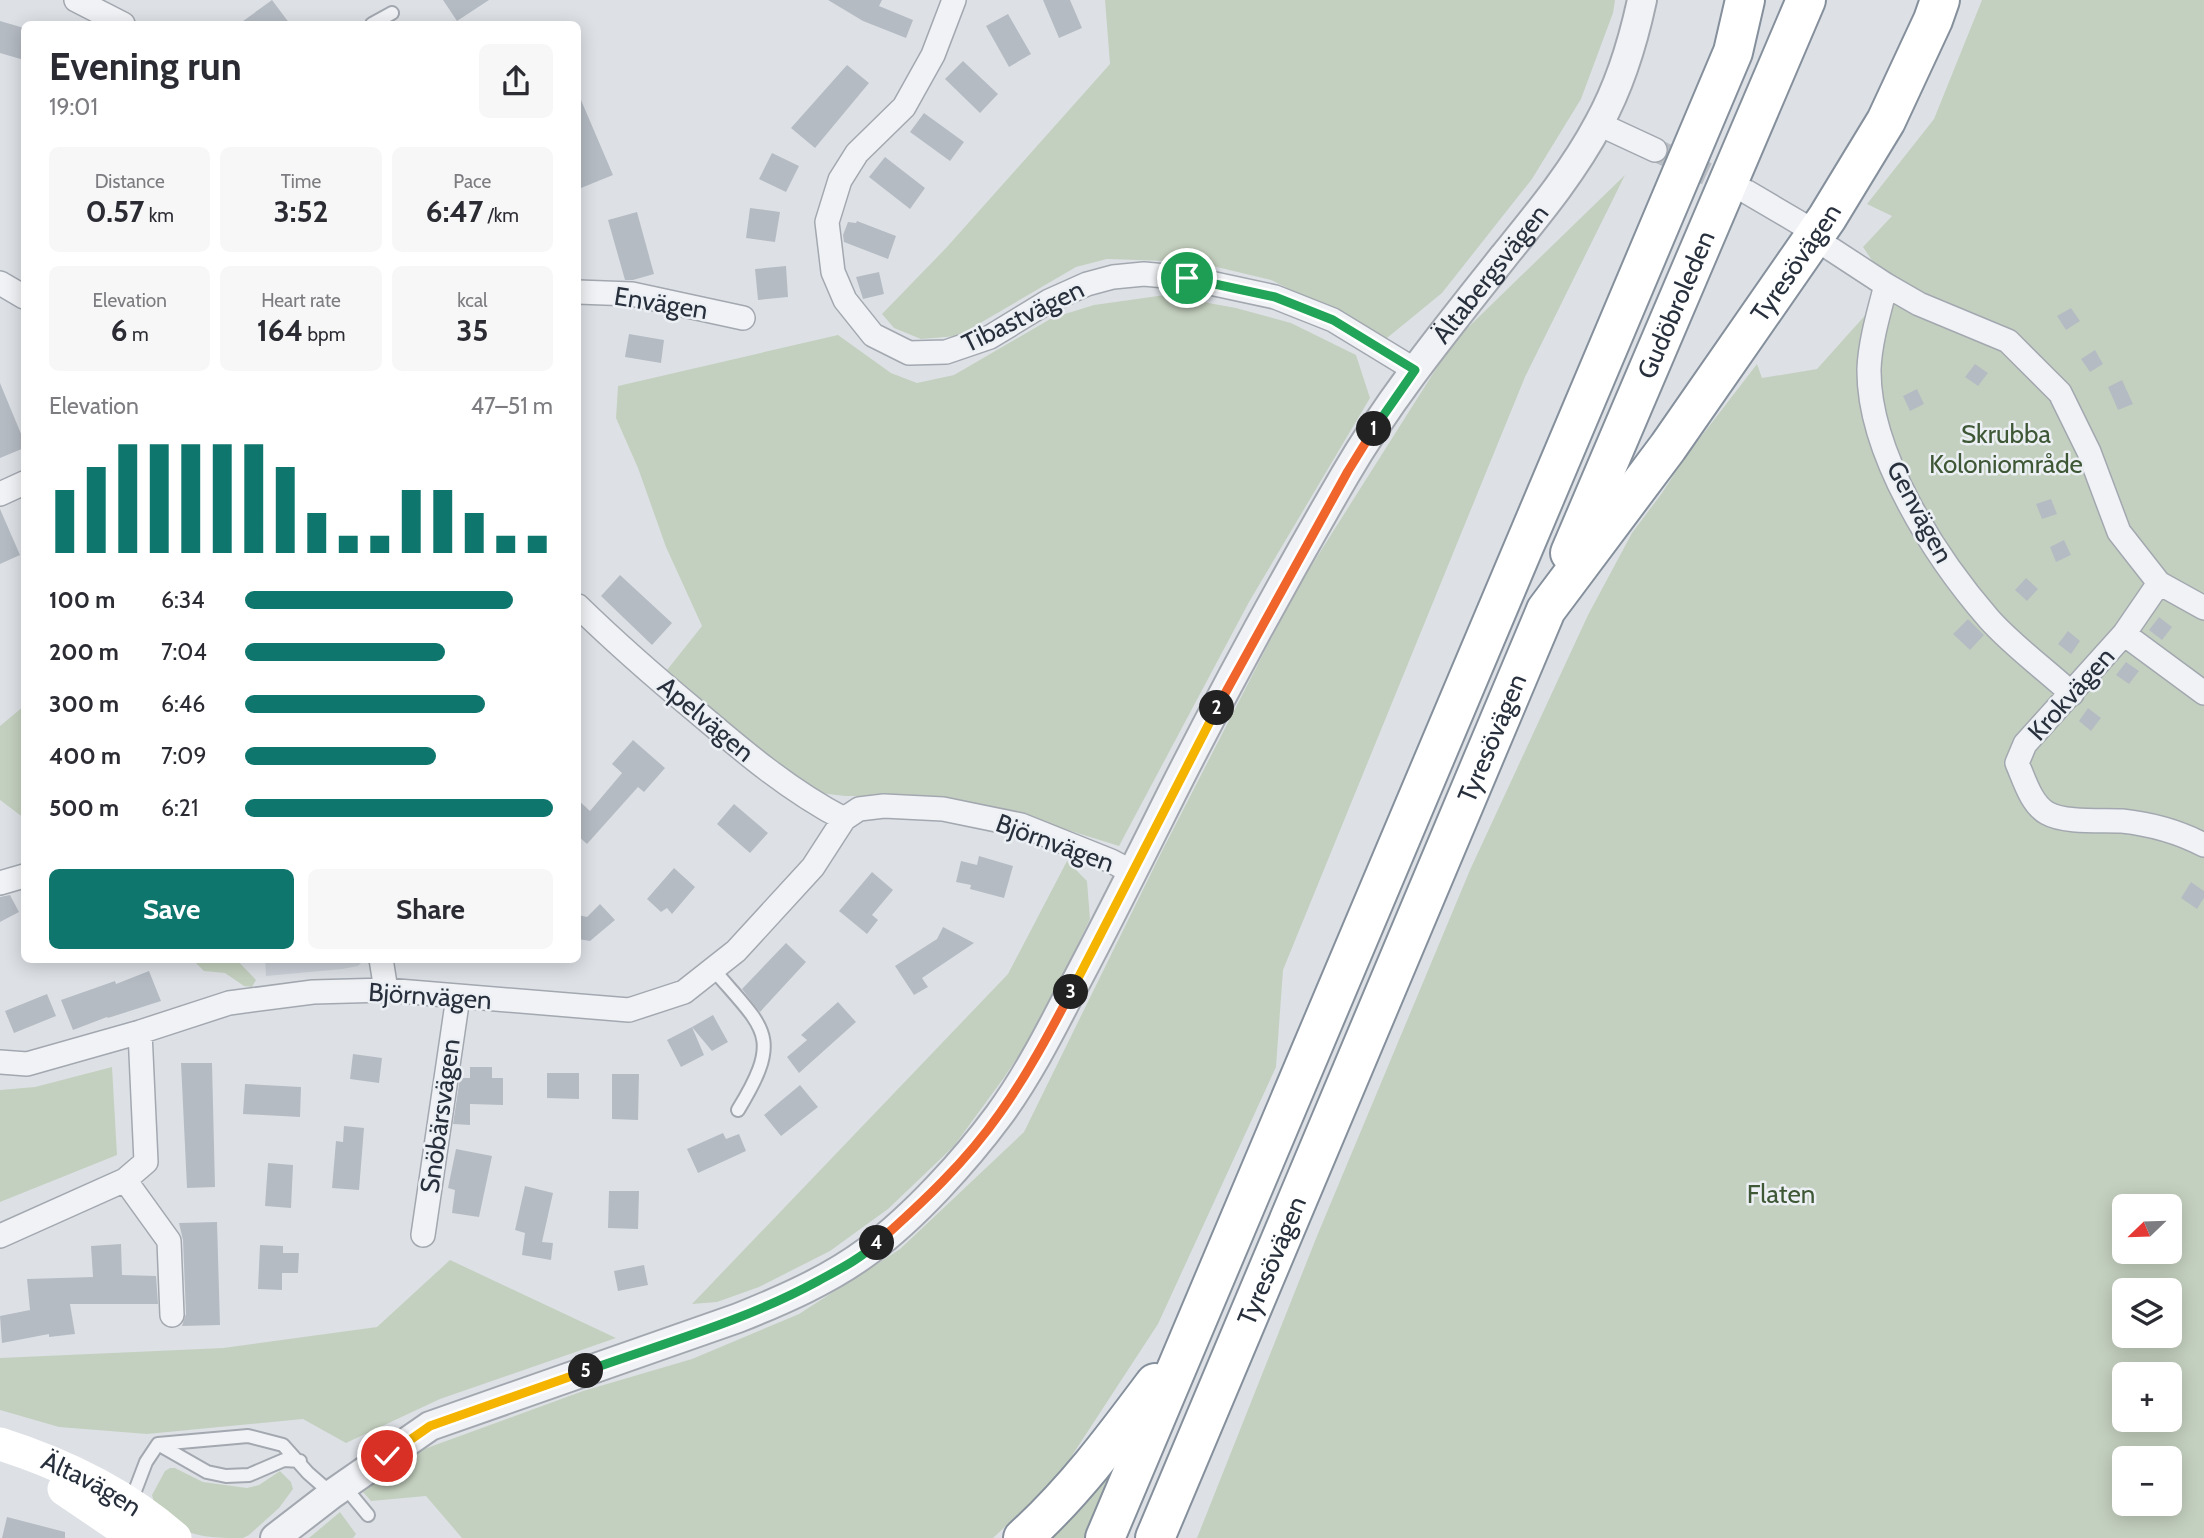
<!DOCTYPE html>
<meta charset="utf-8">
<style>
:root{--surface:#fff;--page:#f7f7f7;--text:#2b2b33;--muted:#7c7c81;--accent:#0f766e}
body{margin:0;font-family:Cabin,sans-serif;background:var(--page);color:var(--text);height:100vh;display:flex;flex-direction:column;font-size:26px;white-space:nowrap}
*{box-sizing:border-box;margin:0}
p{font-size:23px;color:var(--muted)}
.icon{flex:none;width:38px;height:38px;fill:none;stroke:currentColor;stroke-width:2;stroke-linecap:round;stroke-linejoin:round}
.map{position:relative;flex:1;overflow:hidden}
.details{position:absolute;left:21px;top:21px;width:560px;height:942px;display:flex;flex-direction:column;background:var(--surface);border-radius:10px;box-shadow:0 4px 18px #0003}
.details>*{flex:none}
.needle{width:46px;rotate:247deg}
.tools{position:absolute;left:2112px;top:1194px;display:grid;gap:14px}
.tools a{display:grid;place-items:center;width:70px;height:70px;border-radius:10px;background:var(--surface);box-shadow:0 4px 18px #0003;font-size:35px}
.pin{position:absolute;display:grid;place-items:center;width:60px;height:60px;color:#fff;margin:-30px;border:4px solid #fff;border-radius:50%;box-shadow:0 2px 7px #0007}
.km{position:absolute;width:35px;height:35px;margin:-18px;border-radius:50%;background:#222;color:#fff;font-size:19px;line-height:35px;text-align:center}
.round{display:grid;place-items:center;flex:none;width:74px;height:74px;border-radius:10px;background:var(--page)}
.summary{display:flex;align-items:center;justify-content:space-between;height:119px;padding:0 28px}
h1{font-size:38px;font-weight:800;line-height:52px}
.stats{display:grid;grid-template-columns:repeat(3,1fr);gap:10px;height:119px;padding:7px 28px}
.stats div{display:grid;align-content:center;border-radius:10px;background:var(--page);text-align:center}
.stats b{font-size:30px;font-weight:800}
.stats small{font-size:19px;font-weight:400}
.stats p{font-size:19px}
.chart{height:196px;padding:14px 28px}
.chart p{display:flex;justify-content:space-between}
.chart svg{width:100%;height:126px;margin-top:7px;stroke:var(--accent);stroke-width:6}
.action{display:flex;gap:14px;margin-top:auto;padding:14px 28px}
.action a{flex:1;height:80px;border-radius:10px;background:var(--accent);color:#fff;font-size:28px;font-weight:800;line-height:80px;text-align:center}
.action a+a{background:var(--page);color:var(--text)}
ul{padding:0 28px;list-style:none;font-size:23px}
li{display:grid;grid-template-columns:112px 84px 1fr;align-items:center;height:52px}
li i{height:18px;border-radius:9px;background:var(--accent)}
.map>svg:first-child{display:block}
</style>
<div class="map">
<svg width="2204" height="1538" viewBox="0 0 2204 1538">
<rect width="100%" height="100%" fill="#dde1e6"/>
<path fill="#cbd0d8" d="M265 959H365L358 966 342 969 266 976Z"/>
<path fill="#c4d0bf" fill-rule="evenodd" d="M1105 0H1615L1613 13 1581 99 1532 179 1442 293 1387 338 1271 280 1196 262 1107 259 1076 267 958 336 921 339 894 328 882 314 946 248 1110 64Z
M1982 0H2204V1538H1197L1317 1236 1470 870 1588 615 1632 533 1662 493 1683 460 1757 364 1762 378 1817 369 1869 311 1877 268 1863 247 1892 216 1867 204 1934 119ZM2124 1206H2170V1251H2124ZM2124 1290H2170V1335H2124ZM2124 1374H2170V1419H2124ZM2124 1458H2170V1503H2124Z
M1625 175 1525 377 1283 970 1276 1067 1158 1324 1058 1477 993 1538H462L426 1496 371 1501 363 1492 416 1452 583 1391 692 1359 799 1314 900 1249 1024 1132 1161 853 1296 590 1453 342Z
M1165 295 1236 308 1291 323 1356 355 1370 398 1249 602 1119 846 993 807 929 796H845L820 793 788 774 667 670 702 626 666 547 638 468 616 418 618 386 838 335 891 373 917 383 954 375 1052 318 1094 305Z
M24 706V818L0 800V726Z
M1067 861 1087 881 1090 919 1038 1027 1003 1079 954 1146 888 1209 830 1251 759 1287 717 1302 692 1304 1008 974Z
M192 959H236L256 980 252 987 244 986 225 973 204 971Z
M112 1067 117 1155 0 1202V1090L35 1087Z
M450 1260 616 1338 440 1399 346 1443 303 1419 147 1434 59 1427 0 1410V1358L223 1348 377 1327Z
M1126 1439 1084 1538H1045Z
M170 1468H175L203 1482 247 1488 259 1485 280 1471 291 1482 293 1489 279 1508 249 1535 243 1538C213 1538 193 1538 170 1522 160 1513 155 1508 152 1495L165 1471Z
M340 1512 356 1534 353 1538H309Z"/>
<path fill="#b5bbc3" d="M272 0 290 24H239Z
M443 0H489L457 21Z
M828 0H882L879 6 913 20 906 38 863 21Z
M1043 0H1070L1082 28 1059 38Z
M1008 14 1031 54 1009 67 986 26Z
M0 21 24 28V60L0 53Z
M963 61 998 94 980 113 945 79Z
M847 65 869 83 815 148 791 128Z
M578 93 613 175 581 188 578 179Z
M924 113 964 142 950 161 910 132Z
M772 153 799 166 786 192 759 179Z
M885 157 925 188 910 209 869 177Z
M750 208 780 212 775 242 746 238Z
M637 212 654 274 633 280H625L608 220Z
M857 221 896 236 888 259 844 242 843 235 848 222 856 223Z
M786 266 788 297 758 300 755 269Z
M879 272 884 294 863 299 856 277Z
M2071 308 2080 321 2066 330 2057 316Z
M629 334 664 340 661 363 625 357Z
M2095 350 2103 364 2090 372 2081 359Z
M1975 364 1988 373 1978 386 1965 377Z
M2122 380 2133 404 2118 410 2108 387Z
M0 383 24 441V448L0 458Z
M1917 389 1924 404 1910 411 1903 396Z
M2051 499 2057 514 2042 519 2036 504Z
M0 509 20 555 0 564Z
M2064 540 2071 555 2056 562 2050 547Z
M620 575 672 623 652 645 601 596Z
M2026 578 2038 589 2027 601 2015 590Z
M2159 617 2172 627 2162 640 2149 630Z
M1968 619 1984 635 1970 650 1953 634Z
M2068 631 2080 641 2071 654 2058 644Z
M2126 662 2139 671 2129 684 2116 675Z
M2088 708 2101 718 2091 731 2079 721Z
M633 740 665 768 644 792 638 787 587 844 578 836V800L590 811 622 773 612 764Z
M734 804 768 833 750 853 717 824Z
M979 856 1013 866 1004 898 970 889 971 885 956 882 961 861 977 865Z
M674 868 695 887 672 914 667 908 661 912 647 899Z
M872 872 893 890 872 915 878 920 867 934 839 911Z
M2191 882 2204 891V898L2197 909 2181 898Z
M10 895 19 912 0 922V897Z
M600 904 615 920 590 941 578 939V915L587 917Z
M943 927 974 943 922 978 928 987 914 995 895 966 937 939Z
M786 943 806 962 760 1012 742 989Z
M149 971 161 1001 108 1018 107 1017 73 1030 61 1000 115 981 116 984Z
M47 994 56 1016 14 1033 5 1011Z
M838 1002 856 1022 799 1073 787 1057 807 1040 801 1035Z
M713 1015 728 1042 712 1051 692 1027Z
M692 1027 704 1055 681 1067 667 1040Z
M353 1054 382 1058 379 1083 350 1079Z
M181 1063H212L215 1187 187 1188Z
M470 1067H492V1078H503V1105L470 1104V1125L453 1124 460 1078H470Z
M547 1073H579V1099L547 1098Z
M612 1074H639L638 1120 612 1119Z
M245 1084 301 1087 300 1117 243 1114Z
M800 1085 818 1107 781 1136 764 1115Z
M344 1126 364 1128 359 1190 332 1188 336 1141 343 1142Z
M723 1133 726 1139 739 1134 746 1151 698 1173 687 1149Z
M456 1149 492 1156 479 1217 452 1213 455 1190 448 1188Z
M268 1163 293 1165 291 1208 265 1206Z
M525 1186 553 1193 542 1242 553 1243 551 1260 522 1255 525 1233 515 1230Z
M609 1191H639L638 1229 608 1228Z
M217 1222 220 1325 182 1326 186 1314 183 1240 179 1223Z
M121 1244 122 1275 156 1276 158 1304H70L75 1334 49 1337V1334L2 1343 0 1316 30 1310 27 1279 93 1277 91 1246Z
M260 1245 283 1246V1253H299L298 1273H282V1290L258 1289Z
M644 1265 648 1285 618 1291 614 1271Z
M7 1517 65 1532V1538H2Z"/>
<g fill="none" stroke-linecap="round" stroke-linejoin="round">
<path stroke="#b9bec4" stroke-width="23" stroke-dasharray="23 11" stroke-linecap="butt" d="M1655 150 1738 188"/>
<defs>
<path id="service" d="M372 24 392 13
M713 969C764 1029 784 1035 738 1110
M158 1444 207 1472 226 1476 249 1475 284 1460 300 1461
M344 1486 368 1515
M130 1504 146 1462 158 1444 248 1436 283 1445 308 1473 332 1494"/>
<path id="minor" d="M76 0 123 24
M954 0 933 55 904 107 857 153 840 180 827 222 833 272 845 300 873 335 909 353 946 352 990 337 1049 301 1087 284 1113 277 1144 274 1187 278 1275 297 1333 320 1415 370
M1599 124 1655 150
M1747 192 1803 225
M1831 249 1886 285 1919 304 2008 341 2060 393 2089 452 2119 532 2159 583 2204 608
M0 283 24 297
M1886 285C1879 312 1870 342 1869 369 1868 453 1935 557 1989 619 2013 646 2045 669 2072 694
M578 292 632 294 743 318
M0 494 24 483
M2159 583 2124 634 2025 744 2017 763C2024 779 2031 804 2047 813 2064 823 2102 820 2122 821 2150 824 2179 832 2204 845
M578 606C616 643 656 678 697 712 744 752 790 791 844 819
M2124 634 2204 693
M0 883 24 876
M381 959 386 990
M0 1062 27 1064 140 1032 229 1003 313 992 386 990 629 1010 684 992 736 951 813 867 844 819 859 809 884 806 943 809 1021 825 1111 861 1134 873
M125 1180 169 1241 172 1315
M423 1235 458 997
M0 1236 125 1180 146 1162 140 1032"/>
<g id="tertiary">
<path id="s1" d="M275 1538 332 1494 430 1426 738 1318C783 1300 829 1280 868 1251 914 1217 965 1161 999 1115 1026 1078 1048 1036 1069 995 1105 928 1139 859 1173 791 1227 684 1285 578 1345 475 1391 396 1448 327 1504 256 1538 214 1573 172 1599 123 1620 85 1633 42 1642 0"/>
</g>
<g id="motorway">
<path id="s3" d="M1570 553 1806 0"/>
<path d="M1023 1538C1074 1492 1114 1438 1155 1383"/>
<path d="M1105 1538 1733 52 1745 0"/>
<path id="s4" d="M1155 1538 1546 610 1668 447 1827 218 1886 121 1933 20 1940 0"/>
</g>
</defs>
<use href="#service" stroke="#a3a8b0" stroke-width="16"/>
<use href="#minor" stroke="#a3a8b0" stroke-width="26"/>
<use href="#tertiary" stroke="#a3a8b0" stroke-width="32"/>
<use href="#motorway" stroke="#85909c" stroke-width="42"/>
<use href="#service" stroke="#f0f2f5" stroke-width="12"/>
<use href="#minor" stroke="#f0f2f5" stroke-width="23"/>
<use href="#tertiary" stroke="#f0f2f5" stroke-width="28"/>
<g stroke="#fff" stroke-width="33">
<path id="s2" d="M0 1444C63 1464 125 1494 175 1538"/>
<path d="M64 1489 136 1538"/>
</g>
<use href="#motorway" stroke="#fff" stroke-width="38"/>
</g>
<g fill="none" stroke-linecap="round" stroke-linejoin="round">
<defs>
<path id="split-1" d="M1187 278 1275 297 1333 320 1415 370 1374 429"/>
<path id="split-2" d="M1217 708 1348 471 1374 429"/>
<path id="split-3" d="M1071 992 1217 708"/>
<path id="split-4" d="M877 1243C921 1204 966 1162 1000 1113 1027 1075 1049 1034 1071 992"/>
<path id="split-5" d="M586 1371C664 1343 745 1321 818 1281 838 1270 860 1259 877 1243"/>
<path id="split-6" d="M387 1456 430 1426 586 1371"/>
</defs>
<use href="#split-1" stroke="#fff" stroke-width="14"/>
<use href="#split-2" stroke="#fff" stroke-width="14"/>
<use href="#split-3" stroke="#fff" stroke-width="14"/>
<use href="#split-4" stroke="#fff" stroke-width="14"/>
<use href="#split-5" stroke="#fff" stroke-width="14"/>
<use href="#split-6" stroke="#fff" stroke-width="14"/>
<use href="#split-1" stroke="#22a559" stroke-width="9"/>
<use href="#split-2" stroke="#f0652b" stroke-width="9"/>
<use href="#split-3" stroke="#f5b400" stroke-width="9"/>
<use href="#split-4" stroke="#f0652b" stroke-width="9"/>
<use href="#split-5" stroke="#22a559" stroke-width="9"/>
<use href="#split-6" stroke="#f5b400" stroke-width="9"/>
</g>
<g text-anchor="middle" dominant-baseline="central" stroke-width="5" stroke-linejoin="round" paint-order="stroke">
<g font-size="26" fill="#27303c" stroke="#ecf0f4">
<text stroke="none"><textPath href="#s4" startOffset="1435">Tyresövägen</textPath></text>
<text stroke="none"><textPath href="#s1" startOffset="1830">Ältabergsvägen</textPath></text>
<text transform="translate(661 303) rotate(9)">Envägen</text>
<text stroke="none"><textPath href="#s3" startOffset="270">Gudöbroleden</textPath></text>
<text transform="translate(1023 316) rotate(-26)">Tibastvägen</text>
<text transform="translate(1920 512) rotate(62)">Genvägen</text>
<text transform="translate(2071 694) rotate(-48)">Krokvägen</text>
<text transform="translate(706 719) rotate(40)">Apelvägen</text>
<text stroke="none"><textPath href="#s4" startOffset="868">Tyresövägen</textPath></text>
<text transform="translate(1055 843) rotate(20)">Björnvägen</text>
<text transform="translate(430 996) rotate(4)">Björnvägen</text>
<text transform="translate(440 1116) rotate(-82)">Snöbärsvägen</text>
<text stroke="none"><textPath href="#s4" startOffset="301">Tyresövägen</textPath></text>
<text stroke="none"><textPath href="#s2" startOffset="100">Ältavägen</textPath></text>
</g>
<g font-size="26" fill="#3e5735" stroke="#ecf0f4">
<text x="2006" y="434">Skrubba<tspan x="2006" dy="30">Koloniområde</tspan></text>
<text x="1781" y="1194">Flaten</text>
</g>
</g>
</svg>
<div class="tools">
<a><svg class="needle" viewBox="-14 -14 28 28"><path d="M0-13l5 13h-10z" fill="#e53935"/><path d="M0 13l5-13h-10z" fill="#7c7c81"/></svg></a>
<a><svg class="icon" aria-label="layers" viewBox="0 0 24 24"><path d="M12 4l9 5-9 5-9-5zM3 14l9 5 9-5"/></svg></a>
<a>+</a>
<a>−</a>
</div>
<div class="pin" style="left:1187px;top:278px;background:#1e9e55"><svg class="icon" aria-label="arrive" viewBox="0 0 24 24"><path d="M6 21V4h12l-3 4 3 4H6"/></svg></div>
<div class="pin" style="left:387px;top:1456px;background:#d93025"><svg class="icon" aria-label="check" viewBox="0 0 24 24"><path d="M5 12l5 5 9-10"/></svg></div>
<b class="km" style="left:1374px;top:429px">1</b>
<b class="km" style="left:1217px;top:708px">2</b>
<b class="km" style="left:1071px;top:992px">3</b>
<b class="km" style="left:877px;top:1243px">4</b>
<b class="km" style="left:586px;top:1371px">5</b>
<section class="details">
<div class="summary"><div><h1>Evening run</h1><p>19:01</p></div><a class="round"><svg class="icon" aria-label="share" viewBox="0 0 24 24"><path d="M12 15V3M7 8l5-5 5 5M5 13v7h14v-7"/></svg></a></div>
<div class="stats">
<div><p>Distance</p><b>0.57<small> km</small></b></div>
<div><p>Time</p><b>3:52</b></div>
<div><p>Pace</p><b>6:47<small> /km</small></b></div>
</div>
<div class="stats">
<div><p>Elevation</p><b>6<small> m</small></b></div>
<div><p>Heart rate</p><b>164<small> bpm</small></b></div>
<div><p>kcal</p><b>35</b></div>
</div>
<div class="chart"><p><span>Elevation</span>47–51 m</p>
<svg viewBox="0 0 160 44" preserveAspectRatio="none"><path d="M5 44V22M15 44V14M25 44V6M35 44V6M45 44V6M55 44V6M65 44V6M75 44V14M85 44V30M95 44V38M105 44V38M115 44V22M125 44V22M135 44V30M145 44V38M155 44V38"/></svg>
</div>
<ul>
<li><b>100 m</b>6:34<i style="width:87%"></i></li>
<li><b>200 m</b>7:04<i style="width:65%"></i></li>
<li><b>300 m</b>6:46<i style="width:78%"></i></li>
<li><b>400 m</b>7:09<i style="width:62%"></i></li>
<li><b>500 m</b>6:21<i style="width:100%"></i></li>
</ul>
<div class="action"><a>Save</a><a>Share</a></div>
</section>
</div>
